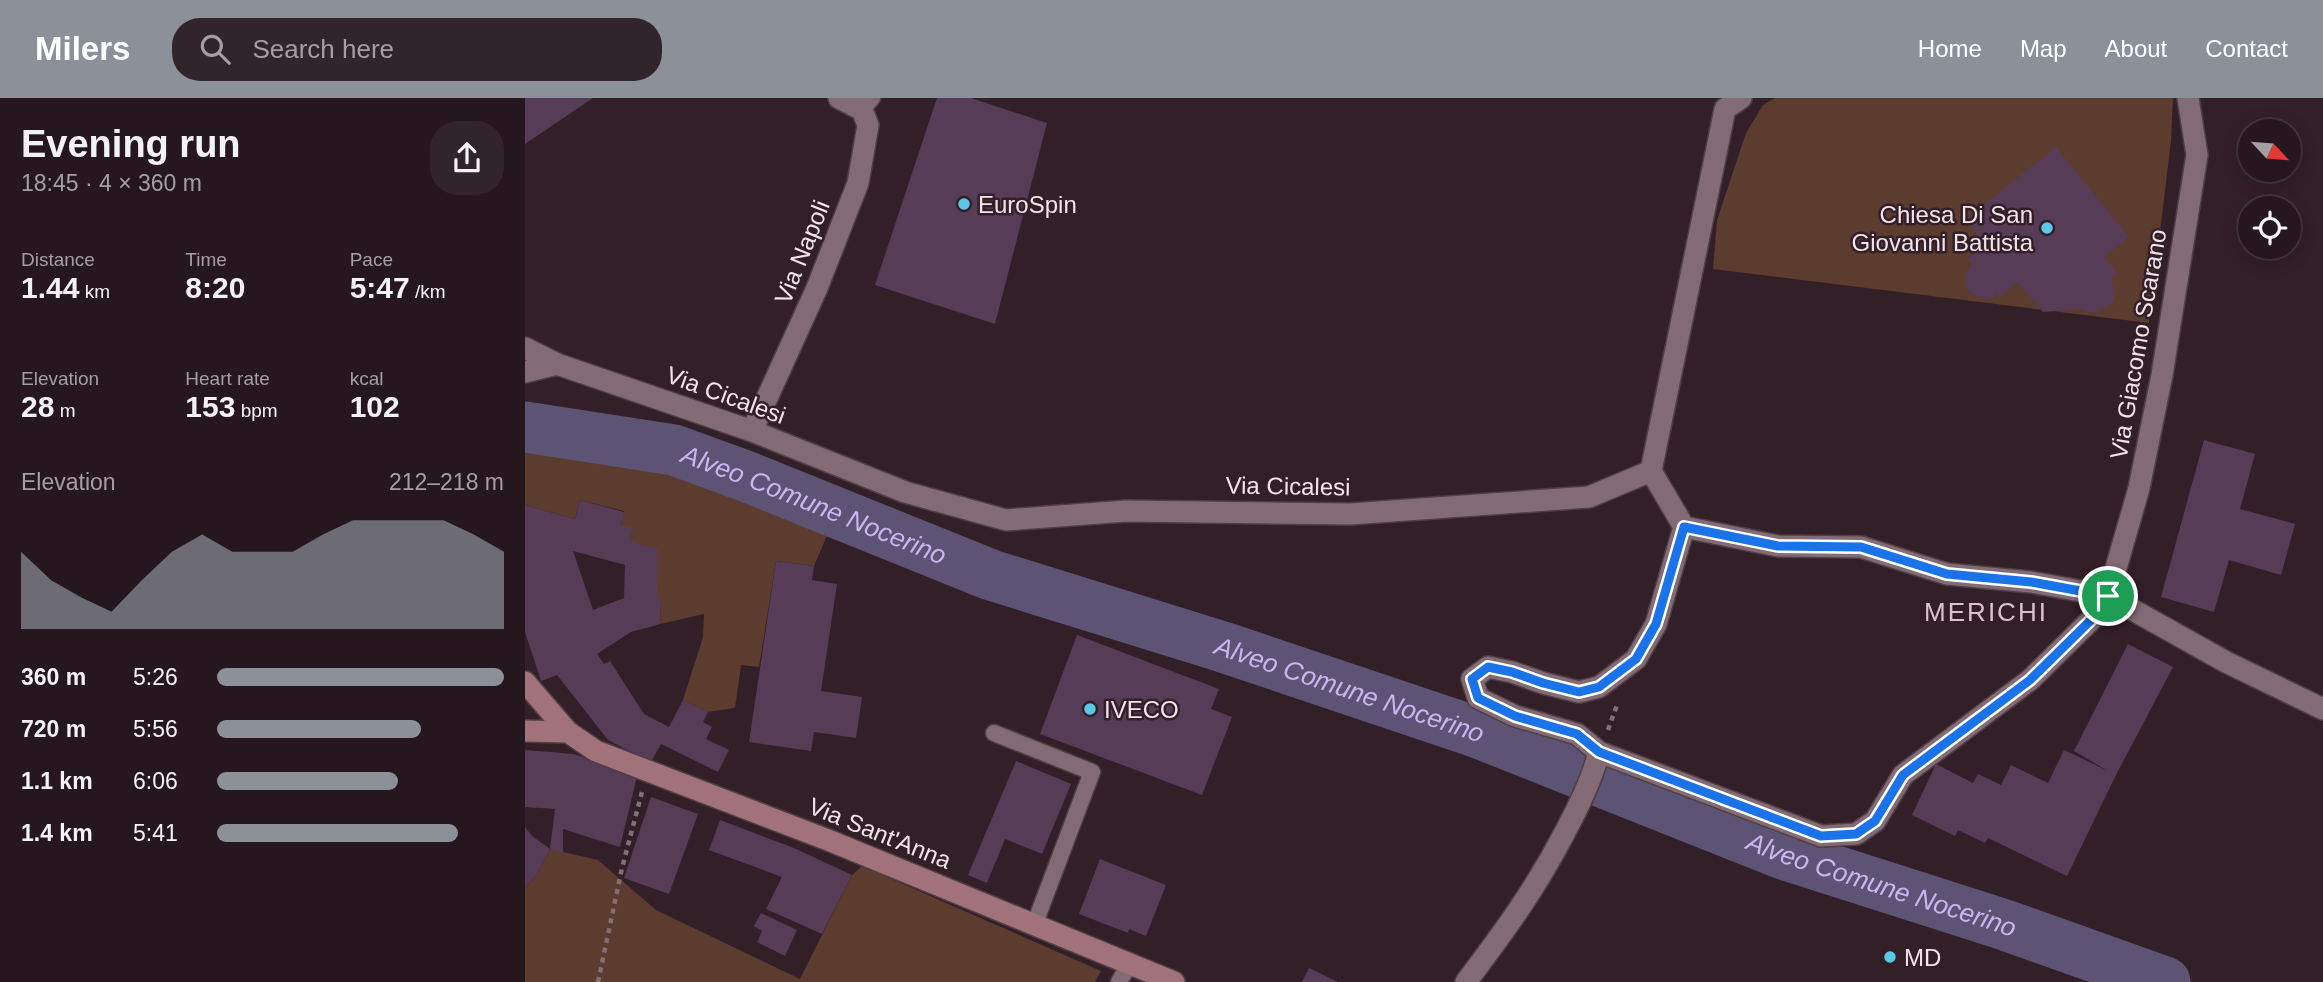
<!DOCTYPE html>
<meta charset="utf-8">
<style>
:root{--surface:#26171e;--page:#32242b;--text:#f1f3f6;--muted:#a49fa4;--line:#42363c;--accent:#8c9099}
body{margin:0;font-family:Helvetica,sans-serif;background:var(--page);color:var(--text);height:100vh;display:flex;flex-direction:column;font-size:26px;white-space:nowrap}
*{box-sizing:border-box;margin:0}
p{font-size:23px;color:var(--muted)}
.icon{flex:none;width:38px;height:38px;fill:none;stroke:currentColor;stroke-width:2;stroke-linecap:round;stroke-linejoin:round}
.map{position:relative;flex:1;overflow:hidden}
.side{display:flex;flex-direction:column;background:var(--surface);width:525px}
.side>*{flex:none}
.needle{width:46px;rotate:116deg}
.buttons{position:absolute;left:1713px;top:21px;display:grid;gap:14px}
.buttons a{display:grid;place-items:center;width:63px;height:63px;border-radius:50%;background:var(--surface);box-shadow:0 4px 18px #0003,0 0 0 2px var(--line);font-size:35px}
.pin{position:absolute;display:grid;place-items:center;width:60px;height:60px;color:#fff;margin:-30px;border:4px solid #fff;border-radius:50%;box-shadow:0 2px 7px #0007}
.round{display:grid;place-items:center;flex:none;width:74px;height:74px;border-radius:28px;background:var(--page)}
.headline{display:flex;align-items:center;justify-content:space-between;height:119px;padding:0 21px}
h1{font-size:38px;font-weight:700;line-height:52px}
.stats{display:grid;grid-template-columns:repeat(3,1fr);gap:10px;height:119px;padding:7px 21px}
.stats div{display:grid;align-content:center}
.stats b{font-size:30px;font-weight:700}
.stats small{font-size:19px;font-weight:400}
.stats p{font-size:19px}
.chart{height:196px;padding:14px 21px}
.chart p{display:flex;justify-content:space-between}
.chart svg{width:100%;height:126px;margin-top:7px;fill:var(--accent);opacity:.7}
ul{padding:0 21px;list-style:none;font-size:23px}
li{display:grid;grid-template-columns:112px 84px 1fr;align-items:center;height:52px}
li i{height:18px;border-radius:9px;background:var(--accent)}
header{display:flex;align-items:center;gap:42px;box-sizing:border-box;height:98px;padding:0 35px;background:var(--accent);color:#fff}
header strong{font-size:33px}
nav{display:flex;gap:38px;margin-inline-start:auto;font-size:24px}
.search{width:490px;height:63px;background:var(--page);display:flex;align-items:center;gap:18px;box-sizing:border-box;padding:0 24px;border-radius:28px;color:var(--muted);font-size:26px}
main{display:flex;flex:1;min-height:0}
.map>svg:first-child{display:block}
</style>
<header>
<strong>Milers</strong>
<div class="search"><svg class="icon" aria-label="search" viewBox="0 0 24 24"><circle cx="10" cy="10" r="6"/><path d="M15 15l6 6"/></svg>Search here</div>
<nav><a>Home</a><a>Map</a><a>About</a><a>Contact</a></nav>
</header>
<main>
<section class="side">
<div class="headline"><div><h1>Evening run</h1><p>18:45 · 4 × 360 m</p></div><a class="round"><svg class="icon" aria-label="share" viewBox="0 0 24 24"><path d="M12 15V3M7 8l5-5 5 5M5 13v7h14v-7"/></svg></a></div>
<div class="stats">
<div><p>Distance</p><b>1.44<small> km</small></b></div>
<div><p>Time</p><b>8:20</b></div>
<div><p>Pace</p><b>5:47<small> /km</small></b></div>
</div>
<div class="stats">
<div><p>Elevation</p><b>28<small> m</small></b></div>
<div><p>Heart rate</p><b>153<small> bpm</small></b></div>
<div><p>kcal</p><b>102</b></div>
</div>
<div class="chart"><p><span>Elevation</span>212–218 m</p>
<svg viewBox="0 0 160 44" preserveAspectRatio="none"><path d="M0 44V17L10 27L20 33L30 38L40 27L50 17L60 11L70 17L80 17L90 17L100 11L110 6L120 6L130 6L140 6L150 11L160 17V44z"/></svg>
</div>
<ul>
<li><b>360 m</b>5:26<i style="width:100%"></i></li>
<li><b>720 m</b>5:56<i style="width:71%"></i></li>
<li><b>1.1 km</b>6:06<i style="width:63%"></i></li>
<li><b>1.4 km</b>5:41<i style="width:84%"></i></li>
</ul>
</section>
<div class="map">
<svg width="1798" height="884" viewBox="0 0 1798 884">
<rect width="100%" height="100%" fill="#331f28"/>
<path fill="#5b3c2e" d="M1250 0H1648L1646 43 1624 225 1188 171 1192 122 1221 35 1238 7Z
M0 353C58 357 118 367 173 385 217 399 260 418 304 433L289 468 251 463 234 569 216 567 210 610 183 614 158 602 178 539 179 516 135 526 136 501H132L96 427 99 413 55 402 50 421 0 407Z
M25 751 73 762 131 812 275 881 327 777 337 768 576 873 570 884H0V789L11 778Z"/>
<g fill="none" stroke-linecap="round" stroke-linejoin="round">
<path stroke="#5d5374" stroke-width="51" id="s1" d="M0 329 149 352 223 379 466 477 698 549 951 634 1258 756 1477 826 1640 884"/>
</g>
<path fill="#563c57" fill-rule="evenodd" d="M0 0H68L0 46Z
M412 0H446L522 25 470 226 350 187Z
M1531 49 1604 139 1579 159 1593 175 1586 181 1590 194 1588 204 1573 214H1563L1556 211 1518 214 1492 184 1474 200 1471 196 1465 201H1458L1443 193 1441 185V177L1447 167 1442 161 1460 146 1441 121Z
M1679 342 1730 356 1715 411 1770 426 1756 477 1704 462 1689 514 1636 499Z
M55 402 99 414 96 427 108 430 104 443 133 451 132 501 136 500 135 526 106 534 72 556 79 566 85 563 119 616 144 629 158 602 183 614 178 624 187 629 181 641 204 652 193 674 136 646 126 664 83 642 32 577 16 583 0 534V407L50 421ZM48 453 100 467 99 500 68 512Z
M251 463 289 468 287 482 312 486 296 593 337 599 331 640 289 634 286 653 224 644Z
M552 537 694 591 686 611 707 619 677 697 515 636Z
M1603 546 1648 569 1591 677 1542 778 1463 740 1460 745 1433 732 1430 738 1387 717 1411 666 1448 685 1453 676 1476 687 1486 667 1523 685 1539 652 1583 673 1549 653Z
M0 652 49 656 112 678 95 749 38 731V756L25 751 11 778 0 789V729L7 738 25 751 30 711 0 709Z
M491 663 546 686 517 756 480 741 462 785 443 777Z
M126 699 173 716 144 796 99 780Z
M195 722 269 750 327 777 297 836 241 811 257 779 184 752Z
M575 761 641 787 621 838 604 831 603 835 554 816Z
M236 815 272 832 260 858 232 844 237 833 229 828Z
M784 870 813 884H777Z"/>
<g fill="none" stroke-linecap="round" stroke-linejoin="round">
<defs>
<path id="lane" d="M337 12 347 0
M469 635 567 674 510 825
M594 884 605 865"/>
<path id="street" d="M0 250 32 266 227 333 380 394 481 422 601 413 825 416 1064 399 1126 373 1200 11 1216 0
M0 274 32 266
M227 333 292 190 333 85 343 27 337 12 314 0
M1126 373 1159 429 1253 448 1336 449 1422 476 1506 484 1583 498 1701 564 1798 611
M1074 654 1296 738 1331 736 1350 723 1378 677 1505 582 1566 522 1583 498 1614 390 1637 277 1672 57 1663 0
M941 884C979 834 1011 790 1040 734 1054 708 1067 682 1074 654L1052 636 990 618 953 600 947 581 963 569 987 574 1018 585 1054 594 1074 589 1111 561 1131 526 1159 429"/>
<path id="secondary" d="M0 584 43 634 71 653 303 742 649 884
M0 633 43 634"/>
</defs>
<use href="#lane" stroke="#4e3e45" stroke-width="19"/>
<use href="#street" stroke="#4e3e45" stroke-width="24"/>
<use href="#secondary" stroke="#4e3e45" stroke-width="24"/>
<path stroke="#827078" stroke-width="4.5" stroke-dasharray="5 5" stroke-linecap="butt" d="M1083 632 1092 607
M73 884 97 770 117 694"/>
<use href="#lane" stroke="#826b74" stroke-width="16"/>
<use href="#street" stroke="#826b74" stroke-width="21"/>
<use href="#secondary" stroke="#a1727a" stroke-width="21"/>
</g>
<g fill="none" stroke-linecap="round" stroke-linejoin="round">
<defs>
<path id="route" d="M1159 429 1253 448 1336 449 1422 476 1506 484 1583 498 1566 522 1505 582 1378 677 1350 723 1331 736 1296 738 1074 654 1052 636 990 618 953 600 947 581 963 569 987 574 1018 585 1054 594 1074 589 1111 561 1131 526Z"/>
</defs>
<use href="#route" stroke="#fff" stroke-width="14"/>
<use href="#route" stroke="#1a73e8" stroke-width="9"/>
</g>
<g fill="#5bc8e7" stroke="#331f28" stroke-width="2.5">
<circle cx="439" cy="106" r="7"/>
<circle cx="1522" cy="130" r="7"/>
<circle cx="565" cy="611" r="7"/>
<circle cx="1365" cy="859" r="7"/>
</g>
<g text-anchor="middle" dominant-baseline="central" stroke-width="5" stroke-linejoin="round" paint-order="stroke">
<g font-size="24" fill="#f2e4ea" stroke="#331f28" text-anchor="start">
<text x="453" y="106">EuroSpin</text>
<text x="1508" y="116" text-anchor="end">Chiesa Di San<tspan x="1508" dy="28">Giovanni Battista</tspan></text>
<text x="579" y="611">IVECO</text>
<text x="1379" y="859">MD</text>
</g>
<g font-size="24" fill="#f2e4ea" stroke="#331f28">
<text transform="translate(277 154) rotate(-68)">Via Napoli</text>
<text transform="translate(1613 246) rotate(-80)">Via Giacomo Scarano</text>
<text transform="translate(201 297) rotate(20)">Via Cicalesi</text>
<text transform="translate(763 388) rotate(1)">Via Cicalesi</text>
<text transform="translate(355 735) rotate(22)">Via Sant'Anna</text>
</g>
<g font-size="26" font-style="italic" fill="#c8b6f2" stroke="#331f28">
<text stroke="none"><textPath href="#s1" startOffset="301">Alveo Comune Nocerino</textPath></text>
<text stroke="none"><textPath href="#s1" startOffset="868">Alveo Comune Nocerino</textPath></text>
<text stroke="none"><textPath href="#s1" startOffset="1435">Alveo Comune Nocerino</textPath></text>
</g>
<g font-size="26" letter-spacing="2" fill="#dcc2cd" stroke="#331f28">
<text x="1461" y="514">MERICHI</text>
</g>
</g>
</svg>
<div class="buttons">
<a><svg class="needle" viewBox="-14 -14 28 28"><path d="M0-13l5 13h-10z" fill="#e53935"/><path d="M0 13l5-13h-10z" fill="#a49fa4"/></svg></a>
<a><svg class="icon" aria-label="locate" viewBox="0 0 24 24"><circle cx="12" cy="12" r="6"/><path d="M12 2v4M12 18v4M2 12h4M18 12h4"/></svg></a>
</div>
<div class="pin" style="left:1583px;top:498px;background:#1e9e55"><svg class="icon" aria-label="arrive" viewBox="0 0 24 24"><path d="M6 21V4h12l-3 4 3 4H6"/></svg></div>
</div>
</main>
